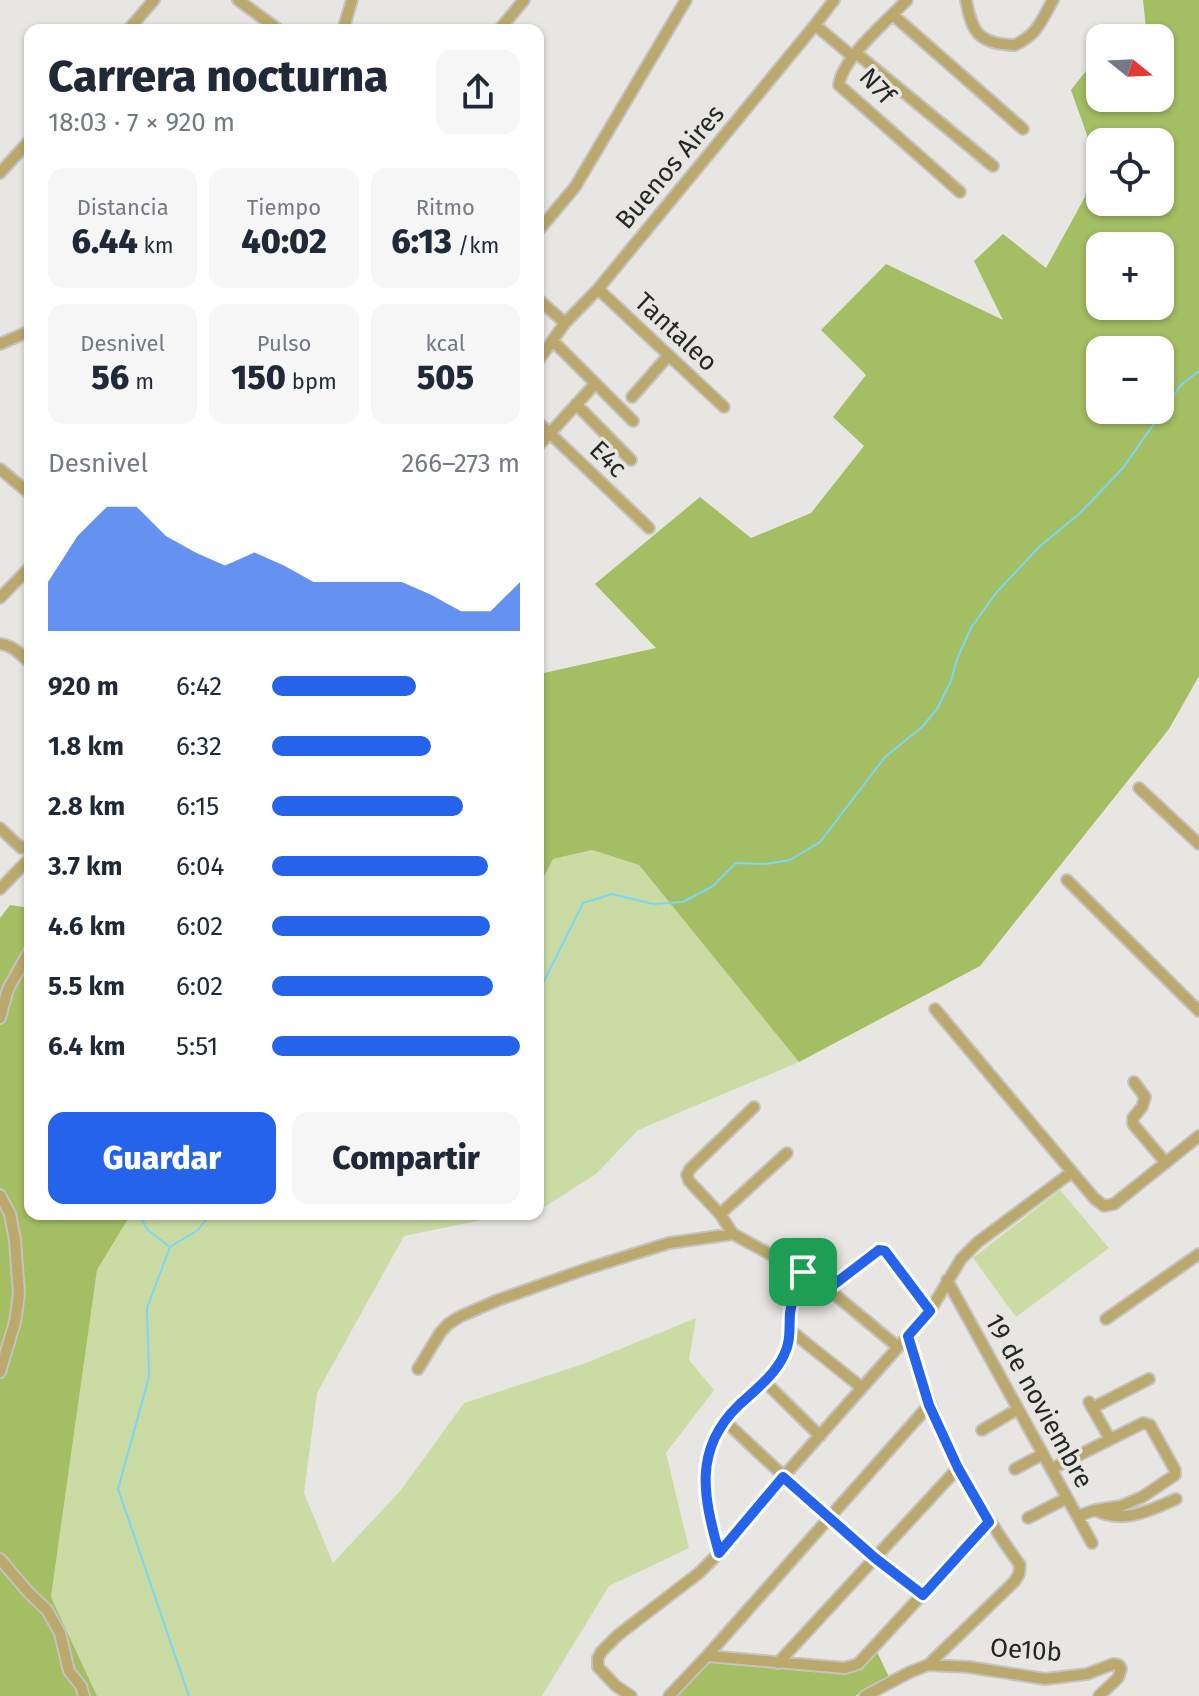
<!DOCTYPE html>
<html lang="es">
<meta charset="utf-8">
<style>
:root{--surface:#fff;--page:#f6f6f7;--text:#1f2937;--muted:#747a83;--accent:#2563eb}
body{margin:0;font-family:"Fira Sans",sans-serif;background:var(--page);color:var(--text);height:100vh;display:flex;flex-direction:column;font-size:30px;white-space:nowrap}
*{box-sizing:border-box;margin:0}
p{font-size:26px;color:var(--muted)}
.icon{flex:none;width:44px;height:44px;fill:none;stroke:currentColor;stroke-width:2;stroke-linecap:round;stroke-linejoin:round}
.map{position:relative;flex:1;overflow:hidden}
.drawer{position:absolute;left:24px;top:24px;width:520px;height:1196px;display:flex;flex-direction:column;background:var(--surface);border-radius:16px;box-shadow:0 2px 6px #0004}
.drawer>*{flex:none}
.needle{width:52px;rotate:108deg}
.buttons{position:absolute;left:1086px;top:24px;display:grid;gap:16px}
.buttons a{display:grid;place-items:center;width:88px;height:88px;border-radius:16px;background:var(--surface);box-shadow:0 2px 6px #0004;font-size:40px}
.pin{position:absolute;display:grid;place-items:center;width:68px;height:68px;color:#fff;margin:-34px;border-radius:16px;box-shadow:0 4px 12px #0006}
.round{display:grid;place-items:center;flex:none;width:84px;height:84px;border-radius:16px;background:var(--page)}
.head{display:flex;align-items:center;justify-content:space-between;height:136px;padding:0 24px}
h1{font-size:44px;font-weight:800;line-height:60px}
.figures{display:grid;grid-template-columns:repeat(3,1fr);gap:12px;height:136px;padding:8px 24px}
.figures div{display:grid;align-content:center;border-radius:16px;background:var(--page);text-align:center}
.figures b{font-size:34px;font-weight:800}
.figures small{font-size:22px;font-weight:400}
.figures p{font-size:22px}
.chart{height:224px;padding:16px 24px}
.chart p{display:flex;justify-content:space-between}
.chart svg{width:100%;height:144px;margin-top:8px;fill:var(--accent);opacity:.7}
.button{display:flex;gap:16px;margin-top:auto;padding:16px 24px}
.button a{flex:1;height:92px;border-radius:16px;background:var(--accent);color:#fff;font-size:32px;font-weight:800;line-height:92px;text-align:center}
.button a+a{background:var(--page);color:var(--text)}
ul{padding:0 24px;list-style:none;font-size:26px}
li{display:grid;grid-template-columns:128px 96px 1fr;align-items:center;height:60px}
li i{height:20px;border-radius:10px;background:var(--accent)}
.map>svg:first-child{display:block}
</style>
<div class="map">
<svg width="1199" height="1696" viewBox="0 0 1199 1696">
<rect width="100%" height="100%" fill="#e7e6e2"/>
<path fill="#cadca4" d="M592 850 639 865 799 1062 638 1130 596 1174 544 1207 538 1208V888L553 859Z
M1060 1190 1109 1248 1016 1317 973 1258Z
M131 1214H511L404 1236 317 1393 304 1493 333 1563 401 1490 464 1403 586 1363 696 1318 689 1360 714 1390 666 1453 689 1548 609 1586 542 1696H97L51 1597 97 1270Z"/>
<path fill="#a3be63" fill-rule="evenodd" d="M1143 0H1199V676L1169 729 980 966 799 1062 639 865 592 850 553 859 538 888V680L544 673 656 648 595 584 700 497 751 538 811 513 864 446 833 417 866 375 821 330 886 264 1003 320 974 261 1003 234 1046 268 1085 197 1092 149 1071 90 1100 53V98H1160V38H1147ZM1100 142H1160V202H1100ZM1100 246H1160V306H1100ZM1100 350H1160V410H1100Z
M10 905 30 908V1214H131L97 1270 51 1597 97 1696H0V918Z
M877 1652 890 1679 855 1696H675L709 1660 778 1667 855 1672Z"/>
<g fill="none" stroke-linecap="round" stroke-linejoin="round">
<path stroke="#7bd7f6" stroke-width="2" d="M538 993 583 903 612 894 653 904 683 902 713 886 736 863 766 864 790 860 820 842 885 757 922 727 937 709 951 681 957 659 971 628 996 593 1040 546 1079 514 1123 468 1181 385 1199 371
M138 1214 148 1230 170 1247
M189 1696 118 1489 149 1377 147 1308 170 1247 198 1230 210 1214"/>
<defs>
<path id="street" d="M238 0 279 30
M907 0C888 20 842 58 839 85L960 192
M966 0C972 33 979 44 1015 45 1038 34 1041 21 1053 0
M893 15 1023 129
M815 25 852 56
M128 30 154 0
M343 30 352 0
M499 30 524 0
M856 53 993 166
M0 173 30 140
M538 231 575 187 686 0
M598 289 724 407
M538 299 565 323
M554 342 633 421
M0 344 30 331
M538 361 565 323 598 289 815 25 834 0
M632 397 669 355
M576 404 631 460
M538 422 649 528
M540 444 595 384
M0 469 30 494
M0 598 30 567
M0 644C13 645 21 655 30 663
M1139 788 1199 844
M0 828 21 848 30 845
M1067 880 1199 1011
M0 889 30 858
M935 1009 1094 1198 1104 1206 1114 1204 1199 1136
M0 1018 8 989 30 950
M1134 1082 1145 1097 1142 1107 1133 1118V1124L1166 1163
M754 1107 690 1169 687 1175 689 1181 720 1214 733 1234 803 1272 828 1289 898 1347
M0 1195 10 1214 15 1240 19 1294 15 1322 0 1372
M720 1214 787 1153
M947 1280 1092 1543
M828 1289 879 1250 885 1251 930 1311
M1106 1319 1199 1254
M791 1331 861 1387
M418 1369 440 1333 448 1324 461 1316 498 1300 586 1269 669 1243 733 1234
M764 1381 820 1436
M1089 1402 1110 1439
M1092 1408 1149 1379
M724 1420C788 1481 853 1540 923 1595
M982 1430 1018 1409
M1015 1469 1043 1454
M1051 1469 1143 1423 1150 1425 1151 1427 1175 1470V1475L1142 1497 1121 1506 1095 1510 1078 1516
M1095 1510C1122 1525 1151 1510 1176 1499
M1028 1518 1067 1498
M719 1553C704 1498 692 1450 739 1405 754 1391 775 1375 784 1356 791 1342 789 1328 790 1313 792 1299 798 1286 803 1272
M0 1559 29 1593 47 1610 60 1633 69 1671 81 1686 84 1696
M707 1656 845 1668 858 1664 989 1522
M778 1663 958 1468
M928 1665 969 1667 1045 1679 1087 1674 1113 1664 1119 1665 1121 1669 1118 1678 1099 1696
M631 1696 616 1686 598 1667V1658L601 1652 618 1635 699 1573 719 1553 783 1477 930 1311 961 1259 978 1242 1072 1172
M669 1696 707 1656 929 1405
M865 1696 910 1672 928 1665 1014 1582 1019 1574 1020 1565C968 1493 931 1421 908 1336"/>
</defs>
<use href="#street" stroke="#c4c3c0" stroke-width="14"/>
<use href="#street" stroke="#bba86c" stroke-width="10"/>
</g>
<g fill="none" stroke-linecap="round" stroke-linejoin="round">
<defs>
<path id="route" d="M879 1250 885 1251 930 1311 908 1336 929 1405 958 1468 989 1522 923 1595 875 1558 783 1477 719 1553C704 1498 692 1450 739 1405 754 1391 775 1375 784 1355 791 1342 789 1328 790 1313 792 1299 798 1286 803 1272L828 1289Z"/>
</defs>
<use href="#route" stroke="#fff" stroke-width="16"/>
<use href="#route" stroke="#2563eb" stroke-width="10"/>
</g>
<g text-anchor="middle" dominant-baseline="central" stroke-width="7" stroke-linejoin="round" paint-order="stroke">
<g font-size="26" fill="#262625" stroke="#e7e6e2">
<text transform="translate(877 86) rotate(47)">N7f</text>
<text transform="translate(670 167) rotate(-50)">Buenos Aires</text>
<text transform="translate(676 332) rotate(43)">Tantaleo</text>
<text transform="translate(608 459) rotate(44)">E4c</text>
<text transform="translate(1039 1401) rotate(61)">19 de noviembre</text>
<text transform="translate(1026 1650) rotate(4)">Oe10b</text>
</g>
</g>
</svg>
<div class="buttons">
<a><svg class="needle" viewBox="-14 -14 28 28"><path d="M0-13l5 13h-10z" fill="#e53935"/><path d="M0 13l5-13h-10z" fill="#747a83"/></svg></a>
<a><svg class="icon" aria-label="locate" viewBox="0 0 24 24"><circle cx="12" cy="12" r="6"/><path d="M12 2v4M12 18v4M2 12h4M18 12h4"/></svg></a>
<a>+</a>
<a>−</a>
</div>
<div class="pin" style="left:803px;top:1272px;background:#1e9e55"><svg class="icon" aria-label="arrive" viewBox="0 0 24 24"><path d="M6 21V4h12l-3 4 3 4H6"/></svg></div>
<section class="drawer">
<div class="head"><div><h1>Carrera nocturna</h1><p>18:03 · 7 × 920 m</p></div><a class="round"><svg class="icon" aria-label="share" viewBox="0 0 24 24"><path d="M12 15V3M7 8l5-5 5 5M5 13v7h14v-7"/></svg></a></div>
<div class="figures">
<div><p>Distancia</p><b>6.44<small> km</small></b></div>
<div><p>Tiempo</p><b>40:02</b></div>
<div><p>Ritmo</p><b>6:13<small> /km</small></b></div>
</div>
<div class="figures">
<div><p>Desnivel</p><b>56<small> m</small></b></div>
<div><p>Pulso</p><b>150<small> bpm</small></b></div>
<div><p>kcal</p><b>505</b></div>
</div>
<div class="chart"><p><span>Desnivel</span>266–273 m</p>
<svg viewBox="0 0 160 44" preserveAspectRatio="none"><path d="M0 44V29L10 15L20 6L30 6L40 15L50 20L60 24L70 20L80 24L90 29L100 29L110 29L120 29L130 33L140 38L150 38L160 29V44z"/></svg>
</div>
<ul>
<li><b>920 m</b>6:42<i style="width:58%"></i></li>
<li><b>1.8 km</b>6:32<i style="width:64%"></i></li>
<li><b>2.8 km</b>6:15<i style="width:77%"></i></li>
<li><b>3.7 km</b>6:04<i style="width:87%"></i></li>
<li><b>4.6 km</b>6:02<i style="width:88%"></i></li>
<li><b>5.5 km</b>6:02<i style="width:89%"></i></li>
<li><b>6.4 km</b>5:51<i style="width:100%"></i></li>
</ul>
<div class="button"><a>Guardar</a><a>Compartir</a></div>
</section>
</div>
